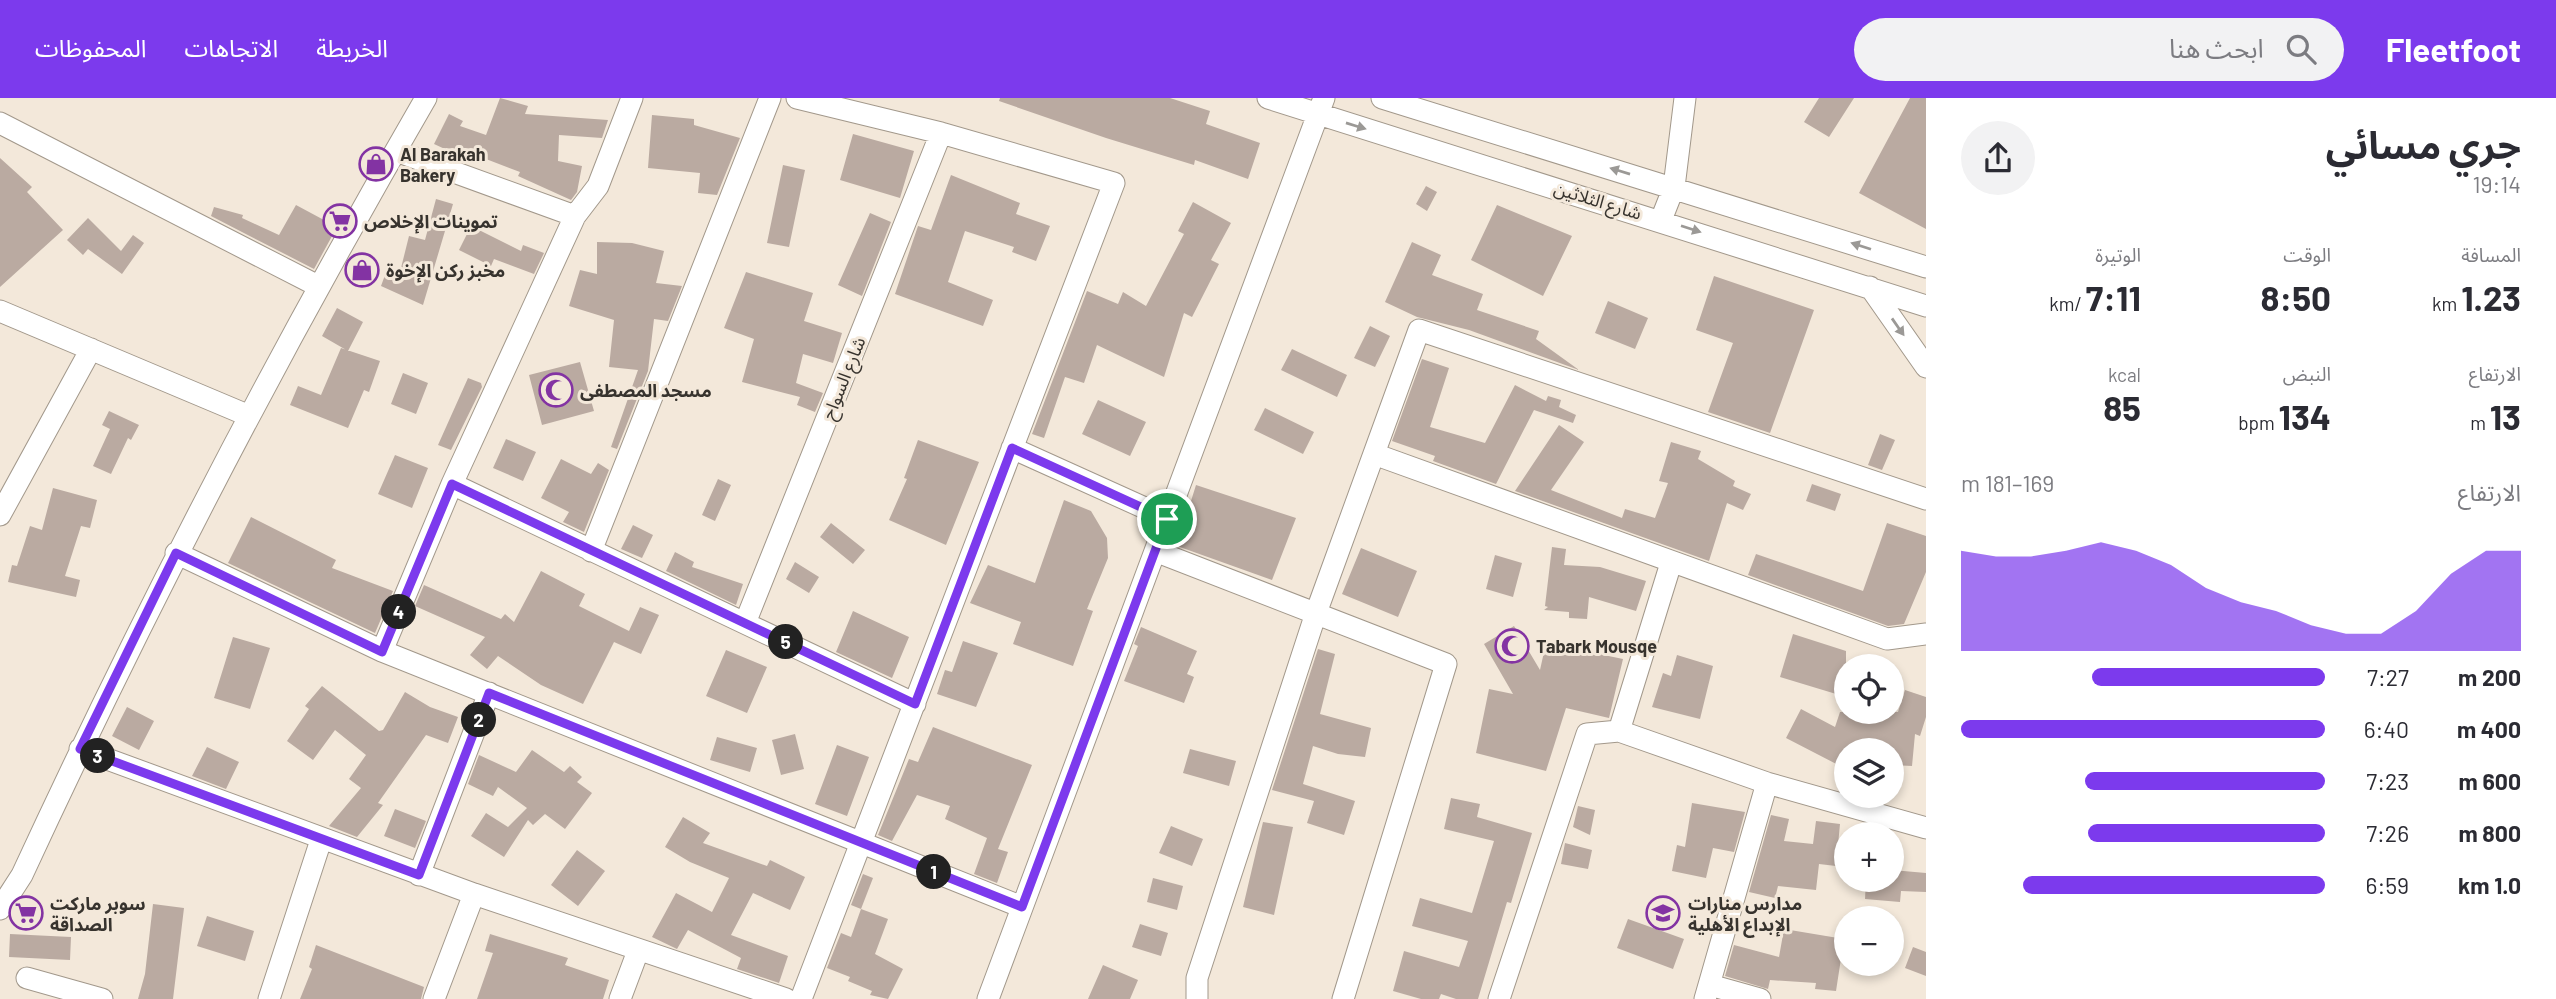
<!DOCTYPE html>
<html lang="ar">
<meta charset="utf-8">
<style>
:root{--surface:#fff;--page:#f2f2f3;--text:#2b2b33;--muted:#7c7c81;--accent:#7c3aed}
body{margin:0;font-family:Barlow,"Noto Sans Arabic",sans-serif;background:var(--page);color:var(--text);direction:rtl;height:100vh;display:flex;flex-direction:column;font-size:26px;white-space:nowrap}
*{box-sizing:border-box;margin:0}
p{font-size:23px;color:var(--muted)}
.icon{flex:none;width:38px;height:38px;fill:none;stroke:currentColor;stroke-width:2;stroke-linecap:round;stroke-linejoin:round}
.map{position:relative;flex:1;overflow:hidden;direction:ltr}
.panel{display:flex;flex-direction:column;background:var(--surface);width:630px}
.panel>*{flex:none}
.fabs{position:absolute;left:1834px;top:556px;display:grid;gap:14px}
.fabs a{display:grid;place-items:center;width:70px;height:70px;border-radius:50%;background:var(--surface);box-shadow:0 4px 10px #0003;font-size:35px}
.pin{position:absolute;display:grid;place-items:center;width:60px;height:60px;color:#fff;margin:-30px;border:4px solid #fff;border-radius:50%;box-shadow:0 2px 7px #0007}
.km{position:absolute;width:35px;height:35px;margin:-18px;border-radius:50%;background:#222;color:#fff;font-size:19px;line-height:35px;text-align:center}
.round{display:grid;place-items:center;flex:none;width:74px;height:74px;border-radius:37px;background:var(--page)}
.headline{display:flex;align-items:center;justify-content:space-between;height:119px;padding:0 35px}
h1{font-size:38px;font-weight:700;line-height:52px}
.figures{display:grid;grid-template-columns:repeat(3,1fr);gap:10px;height:119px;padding:7px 35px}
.figures div{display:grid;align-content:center}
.figures b{font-size:35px;font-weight:700}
.figures small{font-size:19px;font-weight:400}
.figures p{font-size:19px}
.chart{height:196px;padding:14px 35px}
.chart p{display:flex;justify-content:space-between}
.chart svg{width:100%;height:126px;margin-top:7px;fill:var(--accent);opacity:.7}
ul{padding:0 35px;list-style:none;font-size:23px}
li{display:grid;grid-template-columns:112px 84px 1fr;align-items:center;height:52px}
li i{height:18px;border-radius:9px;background:var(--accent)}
header{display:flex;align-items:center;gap:42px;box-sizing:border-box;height:98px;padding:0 35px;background:var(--accent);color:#fff}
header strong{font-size:33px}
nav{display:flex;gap:38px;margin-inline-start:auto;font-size:24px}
.search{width:490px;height:63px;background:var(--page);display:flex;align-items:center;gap:18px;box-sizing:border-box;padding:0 24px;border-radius:38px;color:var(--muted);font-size:26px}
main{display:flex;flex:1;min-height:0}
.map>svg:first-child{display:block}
</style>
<header>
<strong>Fleetfoot</strong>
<div class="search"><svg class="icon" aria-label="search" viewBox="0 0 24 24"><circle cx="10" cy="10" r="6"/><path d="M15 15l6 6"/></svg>ابحث هنا</div>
<nav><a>الخريطة</a><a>الاتجاهات</a><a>المحفوظات</a></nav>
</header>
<main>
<section class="panel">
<div class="headline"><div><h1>جري مسائي</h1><p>19:14</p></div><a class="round"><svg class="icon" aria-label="share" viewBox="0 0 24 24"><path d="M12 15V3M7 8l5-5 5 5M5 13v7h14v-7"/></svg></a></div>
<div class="figures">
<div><p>المسافة</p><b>1.23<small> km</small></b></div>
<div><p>الوقت</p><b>8:50</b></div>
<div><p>الوتيرة</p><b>7:11<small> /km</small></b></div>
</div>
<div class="figures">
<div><p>الارتفاع</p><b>13<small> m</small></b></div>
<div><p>النبض</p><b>134<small> bpm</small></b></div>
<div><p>kcal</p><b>85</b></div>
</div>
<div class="chart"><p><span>الارتفاع</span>169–181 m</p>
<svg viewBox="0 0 160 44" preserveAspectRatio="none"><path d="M0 44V9L10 11L20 11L30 9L40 6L50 9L60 14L70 22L80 27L90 30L100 35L110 38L120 38L130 30L140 17L150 9L160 9V44z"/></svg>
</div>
<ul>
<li><b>200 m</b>7:27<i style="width:64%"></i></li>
<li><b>400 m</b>6:40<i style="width:100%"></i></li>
<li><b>600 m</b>7:23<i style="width:66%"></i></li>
<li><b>800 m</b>7:26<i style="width:65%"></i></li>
<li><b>1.0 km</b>6:59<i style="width:83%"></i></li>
</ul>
</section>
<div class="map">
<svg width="1926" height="901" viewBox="0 0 1926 901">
<rect width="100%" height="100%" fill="#f3e8da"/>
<path fill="#baaaa1" d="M500 0 528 8 525 16 608 22 602 40 559 37 558 63 582 68 577 94 571 102 518 78 520 74 473 56 471 63 434 46 449 16 463 23 460 28 486 37Z
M1000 0H1170L1210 13 1206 26 1260 45 1248 81 1195 62 1194 67 1106 40 999 3Z
M1819 0H1854L1829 39 1804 24Z
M1910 0H1926V131L1859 95Z
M652 17 694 21V27L740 40 717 97 698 95 700 75 648 70Z
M853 36 914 53 900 100 840 82Z
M0 60 32 89 27 94 63 132 0 189Z
M783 67 805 72 789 149 767 145Z
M951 77 1020 105 1016 116 1050 128 1036 163 1012 154 1014 149 965 133 948 184 993 202 983 228 895 196 918 128 931 132Z
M1426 88 1437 94 1427 113 1416 106Z
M436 101 453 106 423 207 381 188 388 169 400 174 409 138 425 142Z
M1193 104 1231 125 1211 162 1219 166 1192 219 1184 215 1164 279 1097 247 1084 285 1065 279 1044 340 1032 336 1087 193 1118 206 1123 194 1146 208 1184 136 1178 133Z
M296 107 337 129 314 171 211 118 214 109 243 117 242 120 279 137Z
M1497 107 1572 138 1543 198 1471 162Z
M870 115 891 124 862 198 838 187Z
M88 120 121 153 133 137 144 145 122 176 88 151 83 157 67 142Z
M471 128 521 153 523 147 544 155 534 176 494 161 491 168 459 152Z
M597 144 632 145 664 153 656 185 682 188 668 223 654 221 648 273 617 351 611 349 638 272 609 269 614 222 569 208 580 172 597 176Z
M1412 144 1441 157 1432 177 1483 196 1477 212 1539 233 1536 241 1579 272 1469 232 1417 219 1385 204Z
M746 174 813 195 804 223 842 235 833 265 803 256 796 285 823 295 815 314 797 307 800 299 742 284 754 241 724 230Z
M1714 178 1814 212 1770 335 1708 314 1733 245 1696 232Z
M1608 203 1648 220 1635 251 1595 235Z
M337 210 363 224 348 253 322 238Z
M1370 228 1390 238 1375 269 1354 260Z
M341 250 380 263 369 294 364 292 348 330 290 307 298 288 321 297Z
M1292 251 1347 277 1337 299 1281 272Z
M1422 261 1449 270 1430 329 1485 345 1515 287 1546 303 1548 298 1561 302 1559 309 1576 317 1573 325 1534 312 1496 386 1433 363 1435 358 1392 343Z
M580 264 594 313 542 327 529 277Z
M403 275 428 285 416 316 391 306Z
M468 280 481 285 482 289 451 352 438 347Z
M1098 302 1146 324 1130 358 1082 336Z
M1265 310 1314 334 1303 356 1254 332Z
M109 313 139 327 131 342 128 340 111 376 93 368 110 331 102 327Z
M1559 327 1584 344 1551 392 1622 420 1625 411 1655 420 1668 385 1659 383 1671 344 1701 353 1698 361 1735 383 1733 388 1751 396 1743 412 1727 405 1709 463 1515 393Z
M1880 336 1895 342 1882 372 1868 367Z
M506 341 536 354 523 383 493 370Z
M918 342 979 364 946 447 889 422 907 381 904 380Z
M395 357 428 370 412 410 378 396Z
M561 361 591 376 598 365 609 372 584 434 563 424 569 414 541 400Z
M718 381 731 387 715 423 702 417Z
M1812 386 1841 396 1835 413 1806 403Z
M1196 387 1296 420 1272 482 1177 448Z
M53 390 97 402 90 430 81 428 65 478 80 482 76 499 8 484 12 467 17 468 30 428 42 432Z
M1064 402 1091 413 1107 440 1108 460 1087 511 1093 513 1073 568 1013 546 1021 524 970 505 988 467 1035 485Z
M251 419 336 462 332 470 393 493 375 535 228 465Z
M831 425 865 452 853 466 820 439Z
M1887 425 1926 438V474L1904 526 1888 528 1748 477 1756 456 1863 493Z
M633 427 653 437 642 460 621 451Z
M1552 449 1566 451 1564 467 1600 469 1646 483 1636 513 1589 499 1587 521 1569 520V514L1544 512 1548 509 1545 508Z
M1361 450 1417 473 1398 519 1342 496Z
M675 454 694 464 692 469 743 486 736 507 666 473Z
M1495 457 1522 465 1513 499 1486 491Z
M795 464 819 479 809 495 786 481Z
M541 473 585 496 579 508 629 533 640 509 659 517 641 556 614 544 583 606 541 587 498 558 487 571 470 557 485 539 415 508 424 487 501 521 505 516 514 524Z
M853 513 909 539 892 580 836 554Z
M1514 528 1540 572 1546 545 1623 561 1609 620 1566 610 1546 673 1476 655 1489 591 1513 596 1484 546Z
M1141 529 1197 553 1187 576 1194 579 1184 605 1124 583 1138 548 1134 546Z
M1793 536 1846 553V599L1780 579Z
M233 539 270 550 250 611 214 600Z
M963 543 998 555 976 609 937 596 945 572 952 574Z
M1318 551 1335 556 1320 616 1371 630 1365 659 1338 656 1313 648 1303 686 1355 703 1344 737 1307 725 1314 703 1272 692Z
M726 552 767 569 747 615 706 598Z
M1677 557 1713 568 1700 621 1652 609 1663 575 1671 578Z
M322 588 379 633 383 632 405 594 430 609 458 619 448 645 426 637 378 705 383 707 357 739 329 728 361 690 349 681 366 657 335 632 313 662 287 643 309 611 305 608Z
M1905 592 1926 599V619L1920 638 1915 636 1912 668 1892 667V653H1846V671L1786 640 1801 611 1835 629 1840 614H1898Z
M127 609 154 623 139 652 112 638Z
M933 629 1032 667 998 751 1008 754 997 785 974 776 987 740 945 721 950 708 917 697 892 743 878 737 909 661 918 664Z
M795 636 804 671 781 677 772 642Z
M717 639 757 650 750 674 710 662Z
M837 647 869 659 847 718 815 706Z
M207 649 239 664 226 691 192 678Z
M1190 651 1236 663 1229 688 1183 675Z
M532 652 564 674 570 668 582 679 577 684 592 695 565 731 545 716 533 727 528 722 504 759 471 738 486 715 508 729 527 710 498 689 493 698 468 686 479 657 516 674Z
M1451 700 1480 706 1477 719 1532 735 1511 805 1507 804 1478 901H1456L1441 896 1439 901H1421L1393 893 1404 853 1459 869 1468 843 1412 828 1420 800 1472 815 1494 743 1444 731Z
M1692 705 1745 714 1734 754 1713 750 1706 780 1672 773 1677 747 1685 749Z
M1578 708 1595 712 1590 737 1573 729Z
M395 711 426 723 415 750 384 738Z
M1771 717 1789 721 1784 743 1813 746 1816 723 1840 726 1836 768 1819 766 1816 792 1778 788 1775 800 1749 794Z
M683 719 710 735 703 745 767 768 770 762 805 779 790 812 753 795 731 837 788 858 779 885 737 871 741 860 688 832 677 851 652 839 676 795 712 814 729 780 690 764 665 749Z
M1263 724 1293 729 1274 817 1243 809Z
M1171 728 1203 741 1192 768 1159 755Z
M1565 745 1592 752 1588 771 1561 766Z
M577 752 605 773 578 808 551 787Z
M1892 772 1926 775V794L1901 793 1900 804 1865 801 1866 782H1892Z
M863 776 873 780 861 811 851 807Z
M1153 780 1183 788 1177 812 1147 804Z
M153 806 184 810 173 901H138L145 876Z
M861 811 888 821 875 856 903 871 888 901 870 897 872 893 848 883 850 879 827 870 841 835 851 839Z
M207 818 254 833 245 863 197 848Z
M1628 821 1684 841 1673 871 1617 850Z
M1140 826 1168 835 1161 858 1132 849Z
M1784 831 1844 841 1836 893 1815 891 1816 885 1770 882 1768 891 1725 878 1734 847 1779 859Z
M10 836 71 839 70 862 9 859Z
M490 836 568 860 565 867 609 882 603 901H477L493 855 485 853Z
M316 847 424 889 421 901H300L312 871 309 869Z
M1913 849 1926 854V878L1905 870Z
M1103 867 1138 882 1130 901H1088Z"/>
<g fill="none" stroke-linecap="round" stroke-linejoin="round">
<defs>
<path id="minor" d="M797 0 941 35 1114 85 801 901
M1268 0 1926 208
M1382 0 1926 169
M0 25 318 188
M396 53 575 118
M1661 122 1674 89 1685 0
M1870 189 1926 269
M0 213 247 317
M1012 350 1167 420
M1374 356 1887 541 1926 536
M452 386 915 606
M0 417 91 251
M591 453 770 0
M1155 453 1446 566 1343 901
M176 455 382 553 1022 809
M745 525 941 35
M382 553 452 386 575 118 598 88 632 0
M1619 633 1671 465
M80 651 474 796 786 901
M419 777 489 595
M0 811 22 777C145 511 279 253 426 0
M27 880 102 901
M1710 887 1760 901
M269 901 321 742
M434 901 474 796
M620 901 638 853
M988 901 1324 0
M1197 901V880L1316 515 1419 232 1926 401
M1499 901 1587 636 1619 633 1767 685 1926 730
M1705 901 1767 685"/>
</defs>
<use href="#minor" stroke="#a2988b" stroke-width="23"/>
<use href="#minor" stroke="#fff" stroke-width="21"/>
</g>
<defs><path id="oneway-solid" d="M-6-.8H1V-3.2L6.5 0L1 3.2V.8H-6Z" transform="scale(1.75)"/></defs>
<g fill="#9b9996">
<use href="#oneway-solid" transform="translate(1356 28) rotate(17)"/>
<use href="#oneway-solid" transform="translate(1620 73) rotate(-163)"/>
<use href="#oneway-solid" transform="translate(1691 131) rotate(18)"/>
<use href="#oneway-solid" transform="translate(1861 148) rotate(-162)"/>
<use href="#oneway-solid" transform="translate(1898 229) rotate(55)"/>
</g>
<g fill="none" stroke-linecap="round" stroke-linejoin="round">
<defs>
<path id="route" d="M1012 350 1167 421 1022 809 489 595 419 777 80 651 176 455 382 554 452 386 915 606Z"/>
</defs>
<use href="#route" stroke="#fff" stroke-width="14"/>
<use href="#route" stroke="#7c3aed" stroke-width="9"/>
</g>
<defs>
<symbol id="shop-ring" viewBox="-11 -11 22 22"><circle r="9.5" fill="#f3e8da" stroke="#8333a3" stroke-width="1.5"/><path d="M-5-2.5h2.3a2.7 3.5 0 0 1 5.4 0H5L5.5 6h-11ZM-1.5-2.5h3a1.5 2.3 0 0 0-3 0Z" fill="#8333a3"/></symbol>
<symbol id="supermarket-ring" viewBox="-11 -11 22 22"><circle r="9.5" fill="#f3e8da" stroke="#8333a3" stroke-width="1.5"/><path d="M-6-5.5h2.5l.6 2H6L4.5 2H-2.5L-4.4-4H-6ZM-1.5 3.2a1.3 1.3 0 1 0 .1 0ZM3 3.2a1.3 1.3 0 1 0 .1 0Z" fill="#8333a3"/></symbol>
<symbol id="mosque-ring" viewBox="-11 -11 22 22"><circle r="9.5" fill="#f3e8da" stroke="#8333a3" stroke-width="1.5"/><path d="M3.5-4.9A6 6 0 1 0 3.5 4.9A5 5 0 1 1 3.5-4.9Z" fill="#8333a3"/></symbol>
<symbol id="school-ring" viewBox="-11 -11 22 22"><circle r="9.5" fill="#f3e8da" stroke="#8333a3" stroke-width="1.5"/><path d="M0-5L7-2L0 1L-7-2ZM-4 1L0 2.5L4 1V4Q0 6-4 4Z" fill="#8333a3"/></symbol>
</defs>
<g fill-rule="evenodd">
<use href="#shop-ring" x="357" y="47" width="38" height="38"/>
<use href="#supermarket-ring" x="321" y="104" width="38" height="38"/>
<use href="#shop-ring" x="343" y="153" width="38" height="38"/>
<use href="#mosque-ring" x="537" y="273" width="38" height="38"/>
<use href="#mosque-ring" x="1493" y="529" width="38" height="38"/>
<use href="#supermarket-ring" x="7" y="796" width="38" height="38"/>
<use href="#school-ring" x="1644" y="796" width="38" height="38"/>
</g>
<g text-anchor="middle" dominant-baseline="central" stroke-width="6" stroke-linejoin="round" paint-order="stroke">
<g font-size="18" font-weight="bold" fill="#37332e" stroke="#f3e8da" text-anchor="start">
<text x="400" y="56">Al Barakah<tspan x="400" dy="21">Bakery</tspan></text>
<text x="364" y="123">تموينات الإخلاص</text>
<text x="386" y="172">مخبز ركن الإخوة</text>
<text x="580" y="292">مسجد المصطفى</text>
<text x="1536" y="548">Tabark Mousqe</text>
<text x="50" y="805">سوبر ماركت<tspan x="50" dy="21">الصداقة</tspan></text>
<text x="1688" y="805">مدارس منارات<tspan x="1688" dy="21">الإبداع الأهلية</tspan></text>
</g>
<g font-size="18" fill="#37332e" stroke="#f3e8da">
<text transform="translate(1598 102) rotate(17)">شارع الثلاثين</text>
<text transform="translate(843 280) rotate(-68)">شارع السواح</text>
</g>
</g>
</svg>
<div class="fabs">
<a><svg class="icon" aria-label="locate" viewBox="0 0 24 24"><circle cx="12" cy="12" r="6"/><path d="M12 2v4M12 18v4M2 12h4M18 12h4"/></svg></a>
<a><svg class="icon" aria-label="layers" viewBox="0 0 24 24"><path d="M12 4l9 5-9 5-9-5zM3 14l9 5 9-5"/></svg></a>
<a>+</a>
<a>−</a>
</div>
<div class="pin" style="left:1167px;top:421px;background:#1e9e55"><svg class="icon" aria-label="arrive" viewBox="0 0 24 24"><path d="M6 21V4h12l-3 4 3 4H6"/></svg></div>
<b class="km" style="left:934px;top:774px">1</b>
<b class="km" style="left:479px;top:622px">2</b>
<b class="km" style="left:98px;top:658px">3</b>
<b class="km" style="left:399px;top:514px">4</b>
<b class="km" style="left:786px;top:544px">5</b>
</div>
</main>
